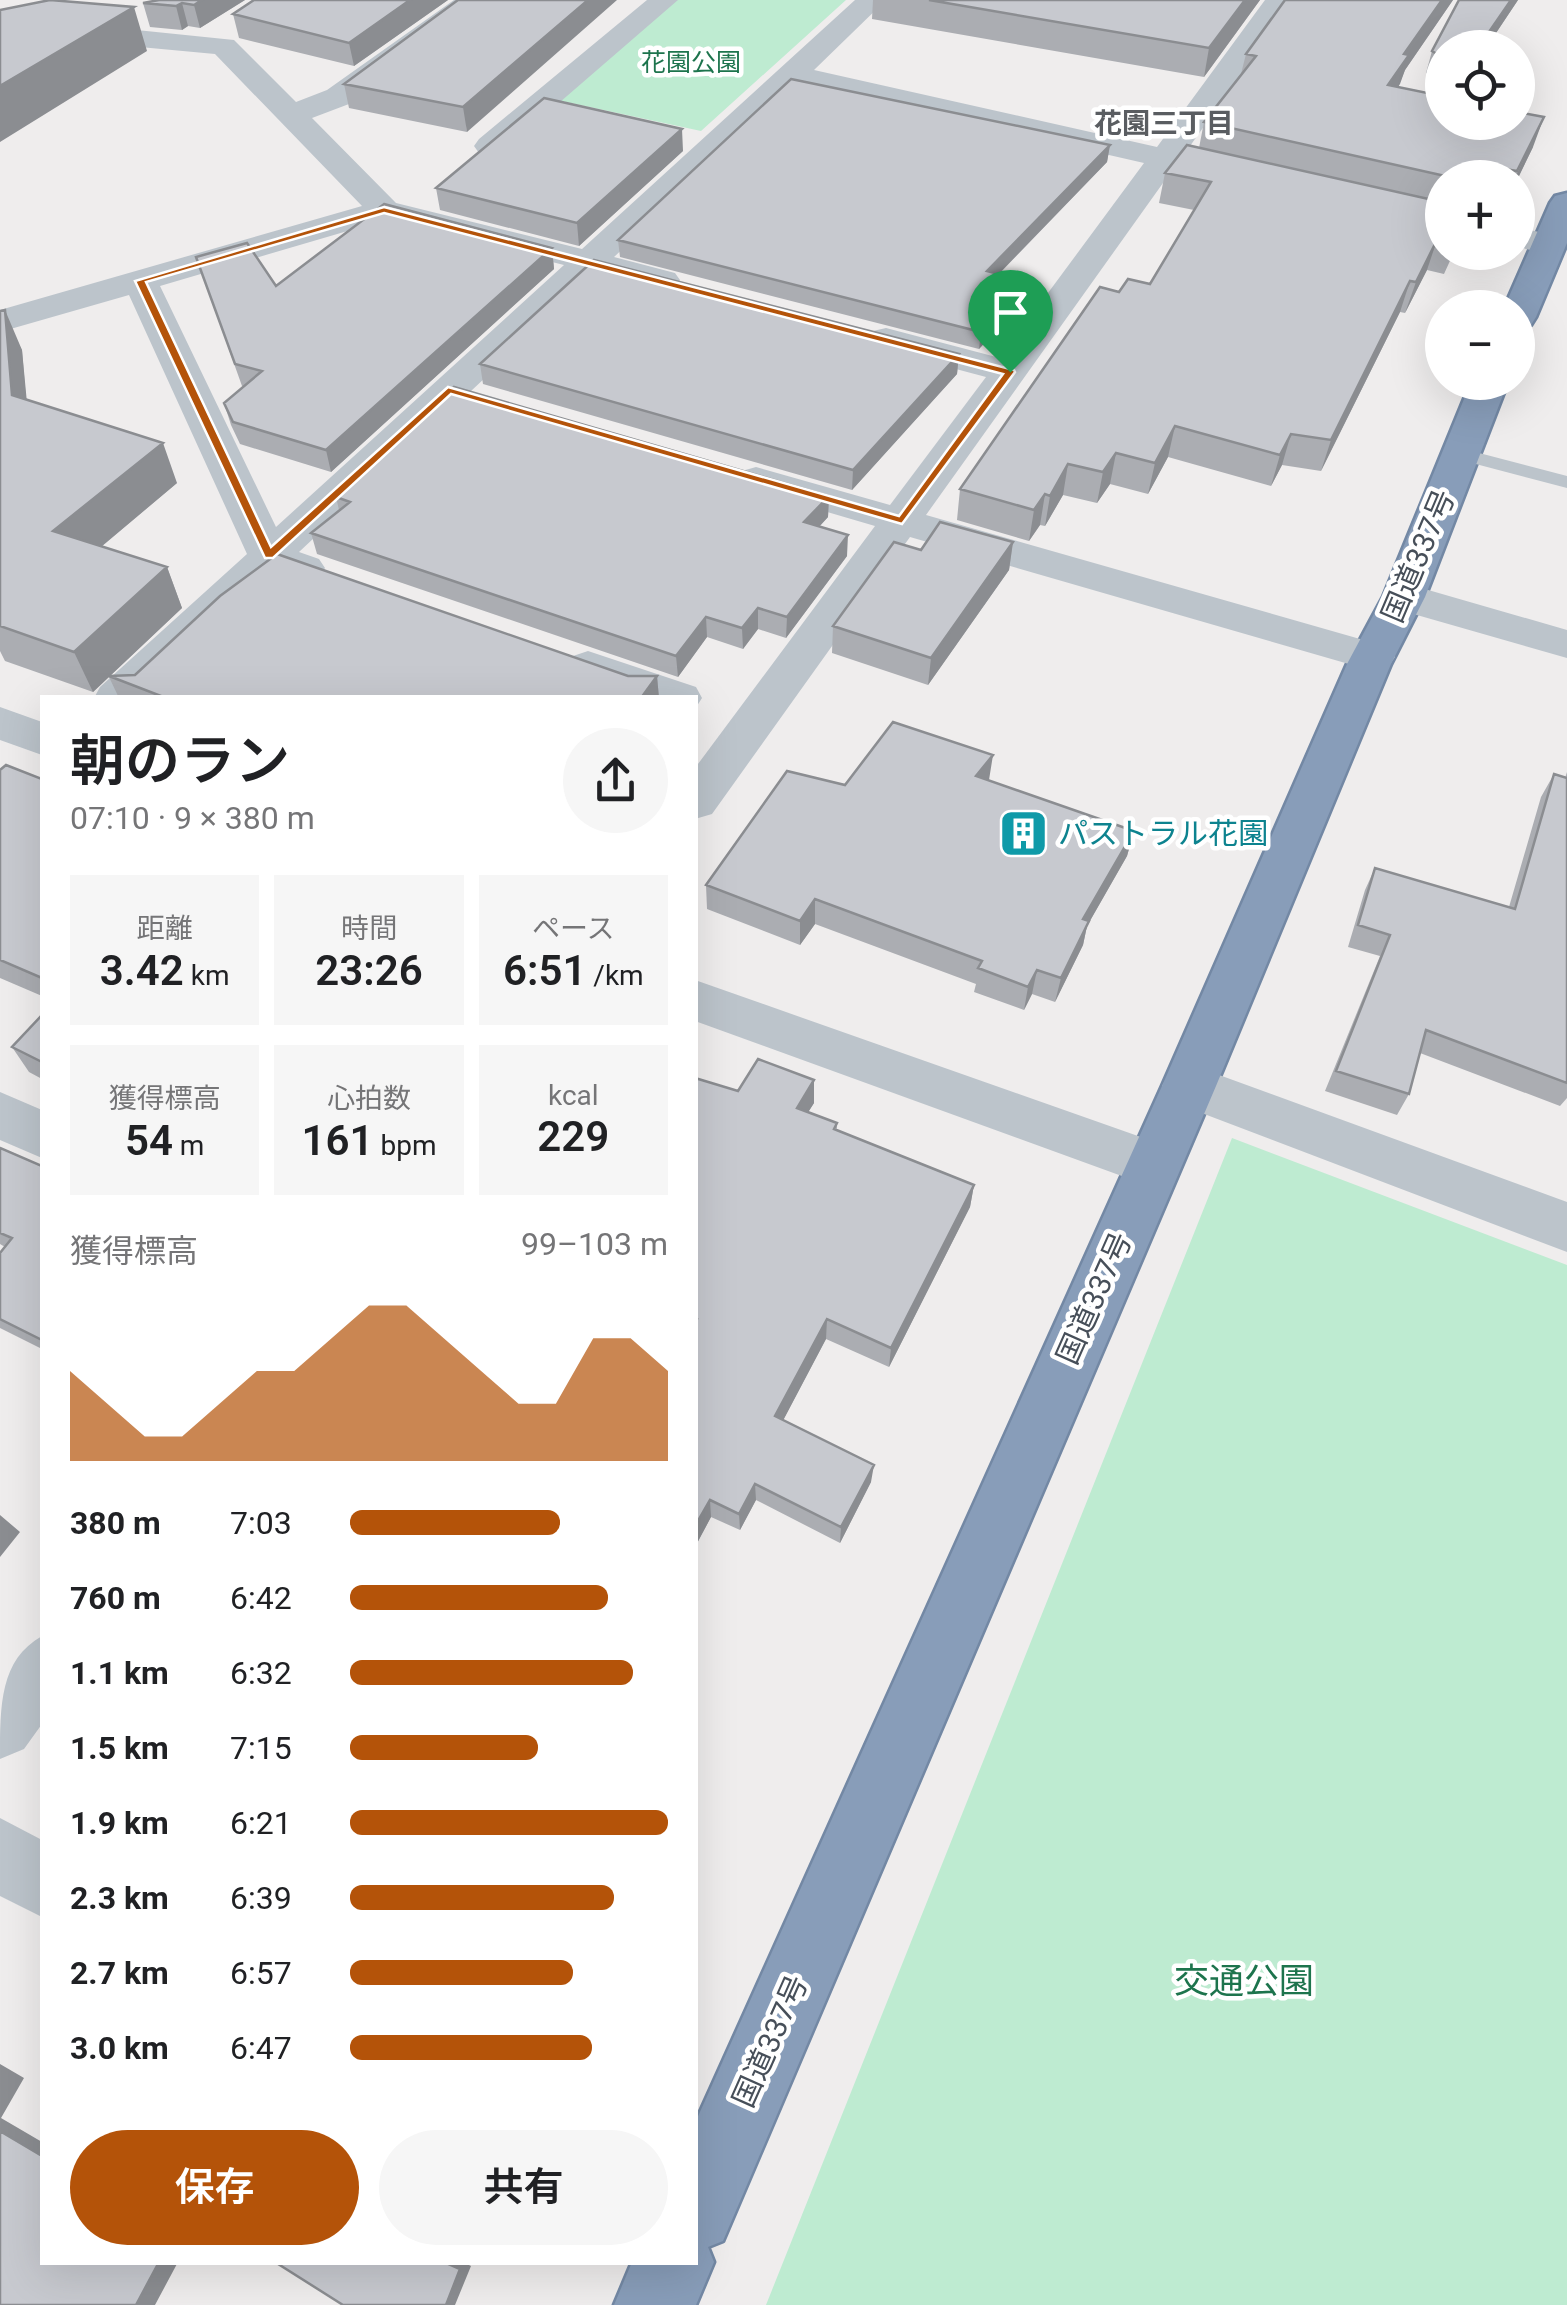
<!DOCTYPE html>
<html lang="ja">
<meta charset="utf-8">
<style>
:root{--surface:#fff;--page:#f6f6f6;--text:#202124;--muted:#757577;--accent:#b45309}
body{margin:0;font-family:Roboto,"Noto Sans JP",sans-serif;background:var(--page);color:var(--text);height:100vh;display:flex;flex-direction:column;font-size:38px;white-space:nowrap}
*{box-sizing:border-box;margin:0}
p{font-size:32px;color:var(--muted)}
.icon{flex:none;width:55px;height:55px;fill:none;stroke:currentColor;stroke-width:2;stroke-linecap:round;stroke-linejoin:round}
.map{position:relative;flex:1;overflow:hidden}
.details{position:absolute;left:40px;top:695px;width:658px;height:1570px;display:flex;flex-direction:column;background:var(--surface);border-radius:0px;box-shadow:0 10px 40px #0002}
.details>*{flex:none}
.fabs{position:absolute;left:1425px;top:30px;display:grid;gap:20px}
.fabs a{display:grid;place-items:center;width:110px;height:110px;border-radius:50%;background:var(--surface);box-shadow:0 10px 40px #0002;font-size:50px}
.pin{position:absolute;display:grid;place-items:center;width:85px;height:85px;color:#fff;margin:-102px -42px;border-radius:50% 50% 50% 0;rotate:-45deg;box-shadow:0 0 10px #0007}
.pin .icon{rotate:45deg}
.round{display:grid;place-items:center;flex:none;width:105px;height:105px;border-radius:52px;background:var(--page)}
.overview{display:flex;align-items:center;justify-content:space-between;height:170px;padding:0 30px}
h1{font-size:55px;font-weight:600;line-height:75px}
.figures{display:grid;grid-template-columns:repeat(3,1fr);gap:15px;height:170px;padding:10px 30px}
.figures div{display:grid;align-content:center;border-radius:0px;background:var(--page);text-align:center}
.figures b{font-size:42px;font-weight:600}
.figures small{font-size:28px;font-weight:400}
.figures p{font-size:28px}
.chart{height:280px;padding:20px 30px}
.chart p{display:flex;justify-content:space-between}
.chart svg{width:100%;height:180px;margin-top:10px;fill:var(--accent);opacity:.7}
.button{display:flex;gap:20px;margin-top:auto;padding:20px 30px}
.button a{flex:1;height:115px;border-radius:60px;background:var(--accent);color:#fff;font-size:40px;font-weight:600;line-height:115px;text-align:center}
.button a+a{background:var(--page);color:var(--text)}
ul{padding:0 30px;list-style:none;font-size:32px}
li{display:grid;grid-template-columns:160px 120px 1fr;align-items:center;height:75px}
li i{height:25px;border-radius:12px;background:var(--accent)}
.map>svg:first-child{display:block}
</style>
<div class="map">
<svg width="1567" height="2305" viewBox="0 0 1567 2305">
<rect width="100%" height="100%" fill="#efeded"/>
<path fill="#beebd1" d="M675 0H846L701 131 557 100Z
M1232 1138 1567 1265V2305H766Z"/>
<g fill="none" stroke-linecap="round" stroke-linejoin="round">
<defs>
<path id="highway" d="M1567 193V243L1536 317 1531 325 1518 328V308H1504L1550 203 1555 196Z
M1471 382H1508L1425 597 1391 664 1216 1086 723 2241 708 2247 714 2262 696 2305H614L632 2262H695V2123L1162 1086 1347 664 1383 597Z"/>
</defs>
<use href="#highway" stroke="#7388a4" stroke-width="5"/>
<path fill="#bcc4cb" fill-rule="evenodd" d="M1460 448 1567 476V488L1453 458 1450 454Z"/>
<path fill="#bcc4cb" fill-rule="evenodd" d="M454 0H486L349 104 312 118 396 203 582 249 855 0H886L814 70 1157 147 1265 0H1294L1185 153 1207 158 1212 165 1207 172 1196 175 1173 169 926 515 1388 647 1395 657 1388 667 1373 671 910 537 712 814 695 819V768L875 526 742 487 736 479 742 471 756 467 890 505 986 377 873 347 868 339 873 331 886 328 1000 358 1144 163 798 84 614 257 675 273 680 280 675 287 663 290 596 274 299 552 319 559 325 568 319 577 304 581 277 573 144 698H94L100 687 247 554 129 295 0 332V310L362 206 215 54 0 34V16L234 40 296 102 327 90ZM385 220 564 265 276 527 160 286Z
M647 0H678L501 153H479L474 146 479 139Z
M1518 227 1560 237 1565 244 1560 251 1548 254 1518 247Z
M1404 583 1567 630V658L1389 607 1383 597 1389 587Z
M588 651 696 687 702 698 695 709V698C660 698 587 699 566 666L573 656Z
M0 707 42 722V755L0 740Z
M695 980 1172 1148 1180 1164 1172 1180 1152 1187 695 1021Z
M1189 1064 1567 1202V1252L1170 1101 1162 1086 1170 1071Z
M0 1092 42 1110V1158L0 1140Z
M42 1636V1724L24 1749 0 1759C0 1704 0 1660 42 1636Z
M0 1818 42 1840V1917L0 1896Z"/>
<use href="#highway" fill="#889db9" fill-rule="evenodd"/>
</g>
<path fill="#abadb2" d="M159 0H245L200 28 188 26 182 30 150 27 143 3Z
M254 0H448L354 66 239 38 233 14Z
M458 0 467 132 349 108 344 84Z
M873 0H1260L1204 77 872 19Z
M1285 0H1453L1405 70 1398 87 1533 147 1518 178H1442V252H1454L1444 274 1427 270 1405 313 1400 312 1321 471 1282 465 1271 486 1168 457 1148 494 1110 484 1097 503 1063 495 1045 526 1040 525 1029 541 957 520 960 489 1119 292 1150 284 1194 210 1159 203 1165 173 1199 148 1204 122 1241 74 1246 54Z
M1459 0H1518L1486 48H1442V83L1426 73 1432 51Z
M1110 145 1107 162 999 274 1027 281 1025 299 979 349 620 257 618 240Z
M683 151 579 246 440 210 436 188Z
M552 248 554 269 331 472 240 444 231 425 224 403 244 386H242L196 257 276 286Z
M0 311 22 350 26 399 177 483 101 547 167 567 182 608 110 676H657L659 698H119L109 677 93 692 5 661 0 651Z
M959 354 957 374 852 490 483 384 480 364Z
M829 496 828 517 819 527 847 556 786 638 758 629 743 649 707 637 678 677 317 554 311 533 339 510 336 497Z
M1013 542 1009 570 928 685 832 653 833 626 921 550Z
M0 770 42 779V996L0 978Z
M1567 772V1098L1560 1106 1420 1053 1409 1094 1397 1115 1325 1091 1380 956 1348 947 1365 890 1375 868 1509 907 1541 797 1554 774 1565 778Z
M989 781 1134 831 1127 856 1087 926 1083 945 1055 1002 1032 994 1024 1010 974 992 976 984 815 924 800 945 707 909 706 885 845 785Z
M42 1015V1079L29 1072 12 1047Z
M695 1078 738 1091 814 1103 808 1112 837 1123V1130L974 1185 970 1207 889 1367 826 1339 783 1420 871 1482 840 1543 756 1500 740 1530 711 1517 695 1547Z
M0 1148 42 1166V1349L0 1328V1253L5 1247 0 1244Z"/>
<path fill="#8b8d91" d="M202 0H245L200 28 194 5Z
M410 0H448L354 66 349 43Z
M588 0H617L467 132 463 107Z
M1245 0H1260L1204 77 1209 48Z
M1442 0H1453L1405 70 1400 84 1379 114 1388 85 1404 54Z
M1511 0H1518L1486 48H1478Z
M182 3 188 26 182 30 176 6Z
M134 7 147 51 0 142V86Z
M1544 117 1533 147 1518 178H1515Z
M682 129 683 151 579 246 577 223Z
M1110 145 1107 162 985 288 987 271Z
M1437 240 1427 270 1405 313 1416 282Z
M552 248 554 269 331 472 326 450Z
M1027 281 1025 299 979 349 981 332Z
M1410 281 1400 312 1321 471 1331 440Z
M5 310 22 350 30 435 12 395Z
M959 354 957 374 852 490 853 470Z
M1175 426 1168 457 1148 494 1155 463Z
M1291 434 1282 465 1271 486 1280 455Z
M163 443 177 483 71 572 53 531Z
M1116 453 1110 484 1097 503 1103 472Z
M1068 464 1063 495 1045 526 1050 496Z
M1045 494 1040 525 1029 541 1034 510Z
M829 496 828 517 804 543V522Z
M848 535 847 556 786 638 787 617Z
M1013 542 1009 570 928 685 931 658Z
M167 567 182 608 93 692 74 652Z
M758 608V629L743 649 742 628Z
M706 617 707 637 678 677 676 656Z
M657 676 659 698H641Z
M993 755 989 780 976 776Z
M1134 831 1127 856 1087 926 1083 945 1055 1002 1061 978 1083 919Z
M815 899V924L800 945V921Z
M1037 970 1032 994 1024 1010 1028 987Z
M814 1080V1103L797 1130V1108Z
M974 1185 970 1207 889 1367 891 1348Z
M827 1319 826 1339 776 1434 775 1416Z
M874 1465 871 1482 840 1543 841 1527Z
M755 1484 756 1500 740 1530 739 1514Z
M710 1500 711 1517 695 1547V1526Z
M0 1515 20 1532 0 1557Z
M0 2064 24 2078 1 2118 42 2142V2156L0 2131Z
M159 2262H178L155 2305H136Z
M444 2262H463L471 2266 455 2305H446Z"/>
<path fill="#c7c9cf" stroke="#8b8d91" stroke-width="2.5" d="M50 0 134 7 0 86V10Z
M159 0H202L194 5 182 3 176 6 143 3Z
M254 0H410L349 43 233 14Z
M458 0H588L463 107 344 84Z
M929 0H1245L1209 48Z
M1285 0H1442L1404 54 1409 55 1388 85 1442 96V122H1518V112L1544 117 1517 171 1492 167 1487 178H1454L1204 122 1256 56 1246 54Z
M1459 0H1511L1478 48H1442V57L1432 51Z
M791 79 1110 145 987 271 1027 281 981 332 618 240Z
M544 98 682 129 577 223 436 188Z
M1187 145 1442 202V241L1437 240 1416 282 1410 281 1331 440 1291 434 1280 455 1175 426 1155 463 1116 453 1103 472 1068 464 1050 496 1045 494 1034 510 960 489 1100 287 1119 292 1128 279 1150 284 1211 182 1165 173Z
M384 204 552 248 326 450 233 422 224 403 262 371 235 364 196 257 247 243 276 286Z
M594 260 959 354 853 470 480 364Z
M5 310 12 395 163 443 53 531 167 567 74 652 0 626V311Z
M454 387 829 496 804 522 848 535 787 617 758 608 742 628 706 617 676 656 311 533 350 502 336 497Z
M940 522 1013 542 931 658 833 626 894 542 921 550Z
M277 554 628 676H657L641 698H166L109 676 135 675 220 596Z
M893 722 993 755 976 776 1134 831 1083 919 1089 921 1061 978 1037 970 1028 987 978 968 982 961 815 899 800 921 706 885 787 771 845 785Z
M6 765 42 779V978L0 960V770Z
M1554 774 1567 778V1083L1426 1030 1409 1094 1336 1071 1390 935 1358 925 1375 868 1515 909Z
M42 1015V1062L12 1047Z
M758 1059 814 1080 797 1108 837 1123 834 1129 974 1185 891 1348 827 1319 775 1416 874 1465 841 1527 755 1484 739 1514 710 1500 695 1526V1323L697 1319 695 1318V1078L738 1091Z
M0 1148 42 1166V1340L0 1319V1253L12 1238 0 1233Z
M0 2131 42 2156V2262H159L136 2305H0Z
M275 2262H444L460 2269 446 2305H343Z"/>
<path fill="#b45309" stroke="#fff" stroke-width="2.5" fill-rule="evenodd" d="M384 207 1014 370 1015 372 902 524 451 394 273 558H265L135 281ZM384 213 1003 374 899 516 448 387 271 547 146 282Z"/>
<defs>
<symbol id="building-square" viewBox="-11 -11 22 22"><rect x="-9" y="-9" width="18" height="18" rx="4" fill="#0f9aa8" stroke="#fff"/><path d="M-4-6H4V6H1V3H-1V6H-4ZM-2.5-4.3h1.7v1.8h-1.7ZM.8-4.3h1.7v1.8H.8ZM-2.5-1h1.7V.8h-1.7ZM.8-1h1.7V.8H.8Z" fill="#fff"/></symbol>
</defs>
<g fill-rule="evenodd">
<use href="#building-square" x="996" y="806" width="55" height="55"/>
</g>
<g text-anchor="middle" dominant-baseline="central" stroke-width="9" stroke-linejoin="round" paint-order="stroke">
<g font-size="25" fill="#1d744d" stroke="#fff">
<text x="691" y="62">花園公園</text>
</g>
<g font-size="28" font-weight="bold" fill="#5a5d61" stroke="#fff">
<text x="1164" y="123">花園三丁目</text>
</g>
<g font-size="30" fill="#474f59" stroke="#fff">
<text transform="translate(1418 556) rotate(-67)">国道337号</text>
<text transform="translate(1094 1298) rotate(-66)">国道337号</text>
<text transform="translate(770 2041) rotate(-66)">国道337号</text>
</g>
<g font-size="30" fill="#0d838f" stroke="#fff" text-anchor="start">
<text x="1058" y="833">パストラル花園</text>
</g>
<g font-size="35" fill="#1d744d" stroke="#fff">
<text x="1244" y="1981">交通公園</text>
</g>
</g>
</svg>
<div class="fabs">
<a><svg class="icon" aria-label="locate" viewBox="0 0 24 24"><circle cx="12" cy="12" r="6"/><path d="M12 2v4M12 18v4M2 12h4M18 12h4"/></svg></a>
<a>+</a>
<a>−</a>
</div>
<div class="pin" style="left:1010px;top:372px;background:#1e9e55"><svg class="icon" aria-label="arrive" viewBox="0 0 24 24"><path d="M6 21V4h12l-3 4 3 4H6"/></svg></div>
<section class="details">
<div class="overview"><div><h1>朝のラン</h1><p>07:10 · 9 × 380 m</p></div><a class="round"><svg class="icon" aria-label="share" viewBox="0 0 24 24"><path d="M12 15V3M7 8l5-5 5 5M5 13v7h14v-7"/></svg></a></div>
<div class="figures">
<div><p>距離</p><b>3.42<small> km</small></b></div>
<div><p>時間</p><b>23:26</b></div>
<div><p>ペース</p><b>6:51<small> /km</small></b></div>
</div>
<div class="figures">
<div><p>獲得標高</p><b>54<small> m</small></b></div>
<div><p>心拍数</p><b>161<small> bpm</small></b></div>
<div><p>kcal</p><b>229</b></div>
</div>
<div class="chart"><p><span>獲得標高</span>99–103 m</p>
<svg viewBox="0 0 160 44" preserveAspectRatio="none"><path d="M0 44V22L10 30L20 38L30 38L40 30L50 22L60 22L70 14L80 6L90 6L100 14L110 22L120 30L130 30L140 14L150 14L160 22V44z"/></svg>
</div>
<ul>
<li><b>380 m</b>7:03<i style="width:66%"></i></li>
<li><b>760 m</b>6:42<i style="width:81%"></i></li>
<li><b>1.1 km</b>6:32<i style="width:89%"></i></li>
<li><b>1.5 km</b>7:15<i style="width:59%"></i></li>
<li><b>1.9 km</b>6:21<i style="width:100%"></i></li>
<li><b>2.3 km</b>6:39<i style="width:83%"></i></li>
<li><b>2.7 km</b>6:57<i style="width:70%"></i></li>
<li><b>3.0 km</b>6:47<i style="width:76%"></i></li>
</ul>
<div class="button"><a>保存</a><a>共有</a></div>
</section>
</div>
